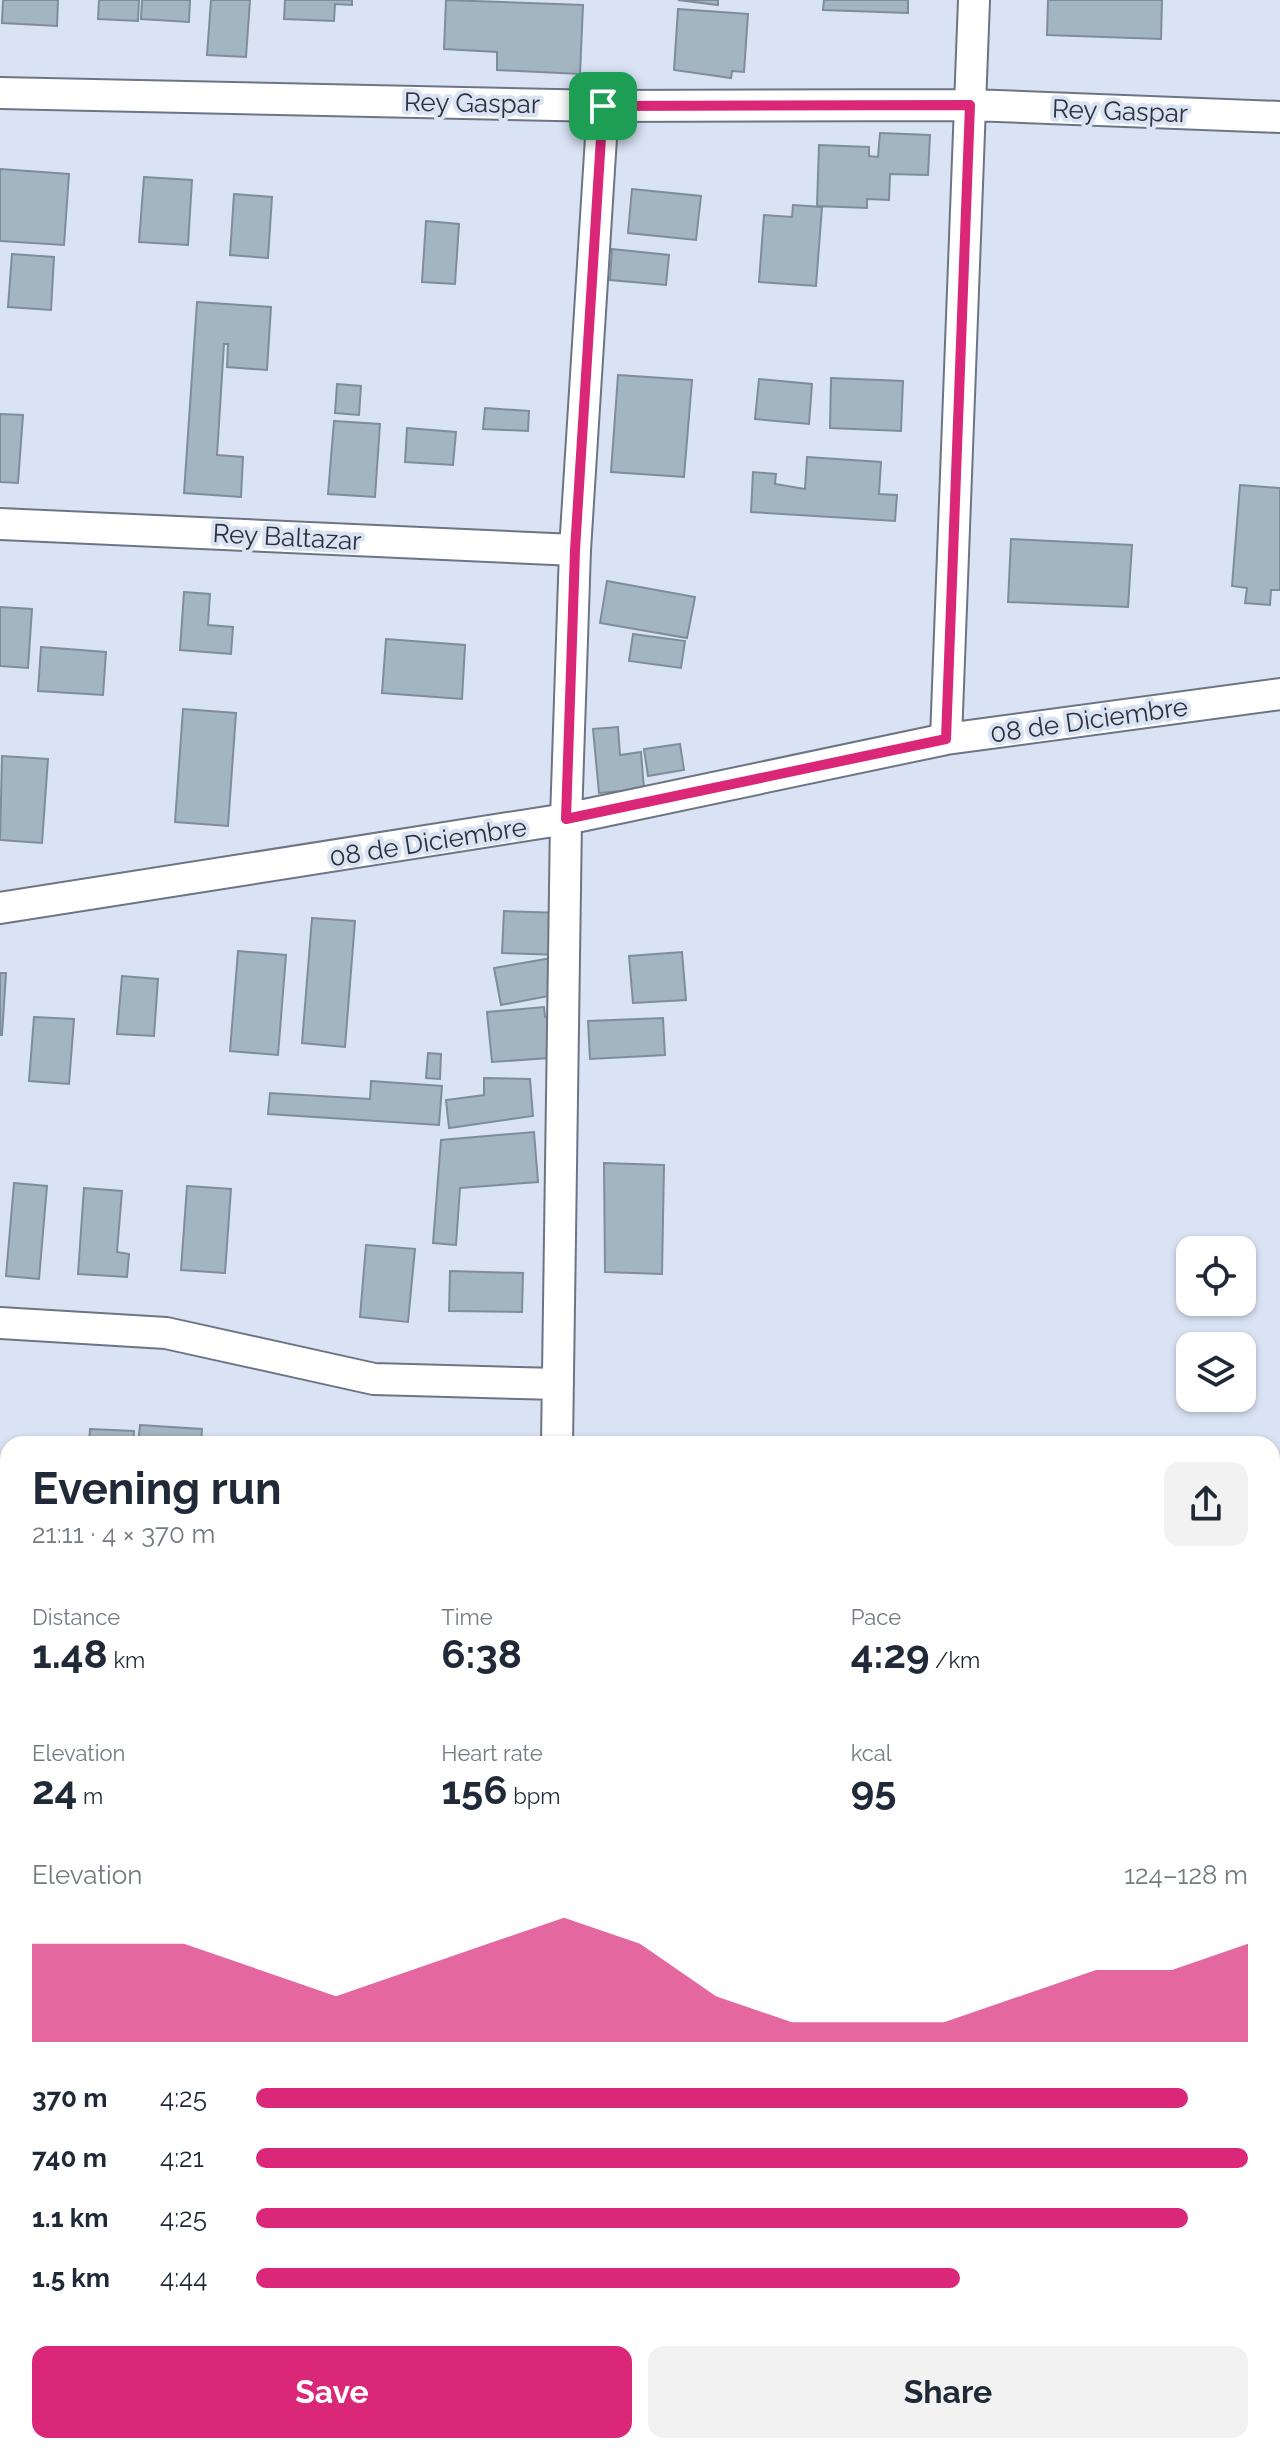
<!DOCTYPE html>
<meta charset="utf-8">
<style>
:root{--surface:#fff;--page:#f2f2f3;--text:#1f2937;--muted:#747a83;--accent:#db2777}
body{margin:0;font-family:Raleway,sans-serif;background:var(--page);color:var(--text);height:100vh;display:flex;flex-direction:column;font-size:30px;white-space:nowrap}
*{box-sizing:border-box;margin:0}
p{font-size:26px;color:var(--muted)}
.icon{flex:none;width:44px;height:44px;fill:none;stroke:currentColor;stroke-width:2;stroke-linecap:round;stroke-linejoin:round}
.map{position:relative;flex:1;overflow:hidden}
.drawer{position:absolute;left:0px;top:1436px;width:1280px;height:1018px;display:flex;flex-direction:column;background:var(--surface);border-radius:24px 24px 0 0;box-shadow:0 2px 6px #0004}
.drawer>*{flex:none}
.fabs{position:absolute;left:1176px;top:1236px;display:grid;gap:16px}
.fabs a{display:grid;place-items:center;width:80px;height:80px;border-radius:16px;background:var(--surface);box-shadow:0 2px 6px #0004;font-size:40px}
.pin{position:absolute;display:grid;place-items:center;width:68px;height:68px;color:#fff;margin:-34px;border-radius:16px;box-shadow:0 4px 12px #0006}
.round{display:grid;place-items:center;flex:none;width:84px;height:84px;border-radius:16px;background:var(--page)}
.headline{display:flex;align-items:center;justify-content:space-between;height:136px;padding:0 32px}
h1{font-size:44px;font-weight:700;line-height:60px}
.figures{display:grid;grid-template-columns:repeat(3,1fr);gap:12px;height:136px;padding:8px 32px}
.figures div{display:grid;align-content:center}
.figures b{font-size:40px;font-weight:700}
.figures small{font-size:22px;font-weight:400}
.figures p{font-size:22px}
.chart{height:224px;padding:16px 32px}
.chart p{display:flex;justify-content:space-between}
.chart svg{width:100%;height:144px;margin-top:8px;fill:var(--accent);opacity:.7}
.action{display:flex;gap:16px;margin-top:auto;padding:16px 32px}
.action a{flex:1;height:92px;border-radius:16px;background:var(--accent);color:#fff;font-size:32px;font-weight:700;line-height:92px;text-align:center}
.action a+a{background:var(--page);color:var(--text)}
ul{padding:0 32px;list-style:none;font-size:26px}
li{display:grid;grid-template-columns:128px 96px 1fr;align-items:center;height:60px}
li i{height:20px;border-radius:10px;background:var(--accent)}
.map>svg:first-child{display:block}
</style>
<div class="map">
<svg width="1280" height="2453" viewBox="0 0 1280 2453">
<defs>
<pattern id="forest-crowns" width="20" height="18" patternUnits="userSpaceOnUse" patternTransform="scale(2)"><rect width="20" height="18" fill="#c08ed9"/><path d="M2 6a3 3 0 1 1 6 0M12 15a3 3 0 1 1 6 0" fill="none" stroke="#9c75b1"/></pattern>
</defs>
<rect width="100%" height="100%" fill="#d9e3f4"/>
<path fill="url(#forest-crowns)" d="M1272 2282 1275 2291H1280V2372L1272 2392Z"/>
<path fill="#a3b5c1" stroke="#7d8e9a" stroke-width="2" d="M3 0H58L57 26 2 23Z
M99 0H139L138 21 98 19Z
M142 0H190L189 22 141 19Z
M211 0H250L246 57 207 55Z
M285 0H352V5L335 4 334 21 284 19Z
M446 0 583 5 580 74 497 70V52L444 49Z
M678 0H718V5Z
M824 0H908V13L823 10Z
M1048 0H1162L1161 39 1047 35Z
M678 9 748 14 744 72 732 71 731 78 674 70Z
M880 133 930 135 928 175 890 174 889 200 867 199V208L817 206 819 145 869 147V156L878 157Z
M0 169 69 174 64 245 0 241Z
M144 177 192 180 188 245 139 242Z
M632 189 701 196 696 240 628 233Z
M234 194 272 197 268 258 230 255Z
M793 205 822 207 816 286 759 282 764 215 792 217Z
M426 221 459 224 455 284 422 282Z
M612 249 669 255 666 285 610 280Z
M12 254 54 257 51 310 8 307Z
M197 302 271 307 267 370 227 367 228 344H224L217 455 243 457 241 497 184 493Z
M618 375 692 380 684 477 611 472Z
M831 378 903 381 901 431 830 428Z
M759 379 812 384 809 424 755 419Z
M337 384 361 386 359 415 335 413Z
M485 408 529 411 528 431 483 429Z
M0 414 23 415 18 483 0 482Z
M334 421 380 424 375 497 328 494Z
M407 428 456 432 453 465 405 462Z
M807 457 881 462 879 494 897 495 895 521 751 512 753 472 776 474 775 484 805 489Z
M1240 485 1280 488V590H1271L1270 605 1245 603 1247 588 1232 586Z
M1011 539 1132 545 1128 607 1008 602Z
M607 581 695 597 687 638 600 623Z
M184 592 210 594 208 625 233 627 231 654 180 650Z
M0 607 32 609 28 668 0 666Z
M633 634 685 641 681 668 629 661Z
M386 639 465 645 462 699 382 693Z
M41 647 106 652 103 695 38 691Z
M183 709 236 713 228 826 175 822Z
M618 727 620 755 641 752 644 789 599 793 593 729Z
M680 744 684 770 648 776 644 749Z
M2 756 48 759 42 843 0 840Z
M504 911 562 913 561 955 502 953Z
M312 918 355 921 345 1047 302 1043Z
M238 951 286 955 278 1055 230 1051Z
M682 952 686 1000 633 1003 629 956Z
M552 958 559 994 501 1005 494 968Z
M0 973H6L2 1035H0Z
M122 976 158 979 154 1036 117 1034Z
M544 1007 545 1017 559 1016 560 1030 547 1031 549 1058 492 1062 487 1012Z
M34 1017 74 1019 69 1084 29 1081Z
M663 1018 665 1055 590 1059 588 1021Z
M428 1053 441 1054 440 1079 426 1078Z
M484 1078 530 1079 533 1116 449 1128 446 1100 484 1095Z
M371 1081 442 1086 439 1125 268 1114 270 1093 370 1099Z
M534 1132 538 1182 460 1188 456 1245 433 1243 441 1140Z
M604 1163 664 1165 662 1274 605 1272Z
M14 1183 47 1186 39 1279 6 1276Z
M187 1186 231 1189 225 1273 181 1270Z
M84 1188 122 1191 117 1252 129 1254 127 1277 78 1274Z
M366 1245 415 1249 408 1322 360 1317Z
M450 1271 523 1273 522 1312 449 1311Z
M140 1425 202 1429 201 1444H138Z
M90 1429 134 1431 133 1444H89Z
M604 1437 669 1439 668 1444H603Z
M1272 2095 1280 2096 1274 2159H1272Z
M1272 2412 1280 2413V2453H1268L1272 2446Z"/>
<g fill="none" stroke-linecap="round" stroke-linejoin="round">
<defs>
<path id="street" d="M0 93 603 106 970 105 1280 117
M0 524 575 550
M946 739 974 0
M0 908 566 819 946 739 1280 694
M0 1323 166 1333 374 1379 558 1384
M557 1444 566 819 575 550 603 106
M1272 1826 1280 1827
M1272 2247 1280 2248
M806 2446 809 2453"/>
</defs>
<use href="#street" stroke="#6c7584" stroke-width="34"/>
<use href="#street" stroke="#fff" stroke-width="30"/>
</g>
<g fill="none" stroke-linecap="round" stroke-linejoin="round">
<defs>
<path id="route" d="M970 105 946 739 566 819 575 550 603 106Z"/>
</defs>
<use href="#route" stroke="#fff" stroke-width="16"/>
<use href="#route" stroke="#db2777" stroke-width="10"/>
</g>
<g text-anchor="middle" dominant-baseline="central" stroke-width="8" stroke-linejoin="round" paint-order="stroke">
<g font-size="26" fill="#2e3238" stroke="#d9e3f4">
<text transform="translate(472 103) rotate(1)">Rey Gaspar</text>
<text transform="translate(1120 111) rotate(2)">Rey Gaspar</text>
<text transform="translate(287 537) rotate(3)">Rey Baltazar</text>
<text transform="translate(1089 720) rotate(-8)">08 de Diciembre</text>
<text transform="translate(428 842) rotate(-9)">08 de Diciembre</text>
</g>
</g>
</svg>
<div class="fabs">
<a><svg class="icon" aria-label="locate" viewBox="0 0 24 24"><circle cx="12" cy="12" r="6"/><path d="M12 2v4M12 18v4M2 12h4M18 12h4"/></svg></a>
<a><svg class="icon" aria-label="layers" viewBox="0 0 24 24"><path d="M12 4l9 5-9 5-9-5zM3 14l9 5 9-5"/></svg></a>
</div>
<div class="pin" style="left:603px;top:106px;background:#1e9e55"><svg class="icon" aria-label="arrive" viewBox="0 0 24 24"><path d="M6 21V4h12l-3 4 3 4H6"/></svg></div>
<section class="drawer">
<div class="headline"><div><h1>Evening run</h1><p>21:11 · 4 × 370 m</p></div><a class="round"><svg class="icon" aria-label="share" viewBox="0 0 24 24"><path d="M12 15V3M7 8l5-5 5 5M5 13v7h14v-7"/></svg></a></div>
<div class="figures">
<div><p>Distance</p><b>1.48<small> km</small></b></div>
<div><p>Time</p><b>6:38</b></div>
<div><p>Pace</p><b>4:29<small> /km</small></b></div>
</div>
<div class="figures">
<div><p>Elevation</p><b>24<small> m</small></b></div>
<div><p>Heart rate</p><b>156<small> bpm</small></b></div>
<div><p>kcal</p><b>95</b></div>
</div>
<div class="chart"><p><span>Elevation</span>124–128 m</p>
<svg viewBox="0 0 160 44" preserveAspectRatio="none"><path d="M0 44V14L10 14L20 14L30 22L40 30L50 22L60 14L70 6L80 14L90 30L100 38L110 38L120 38L130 30L140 22L150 22L160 14V44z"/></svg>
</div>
<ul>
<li><b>370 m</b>4:25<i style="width:94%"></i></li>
<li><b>740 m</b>4:21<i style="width:100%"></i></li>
<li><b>1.1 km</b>4:25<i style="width:94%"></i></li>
<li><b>1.5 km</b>4:44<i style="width:71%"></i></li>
</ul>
<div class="action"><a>Save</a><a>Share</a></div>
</section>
</div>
